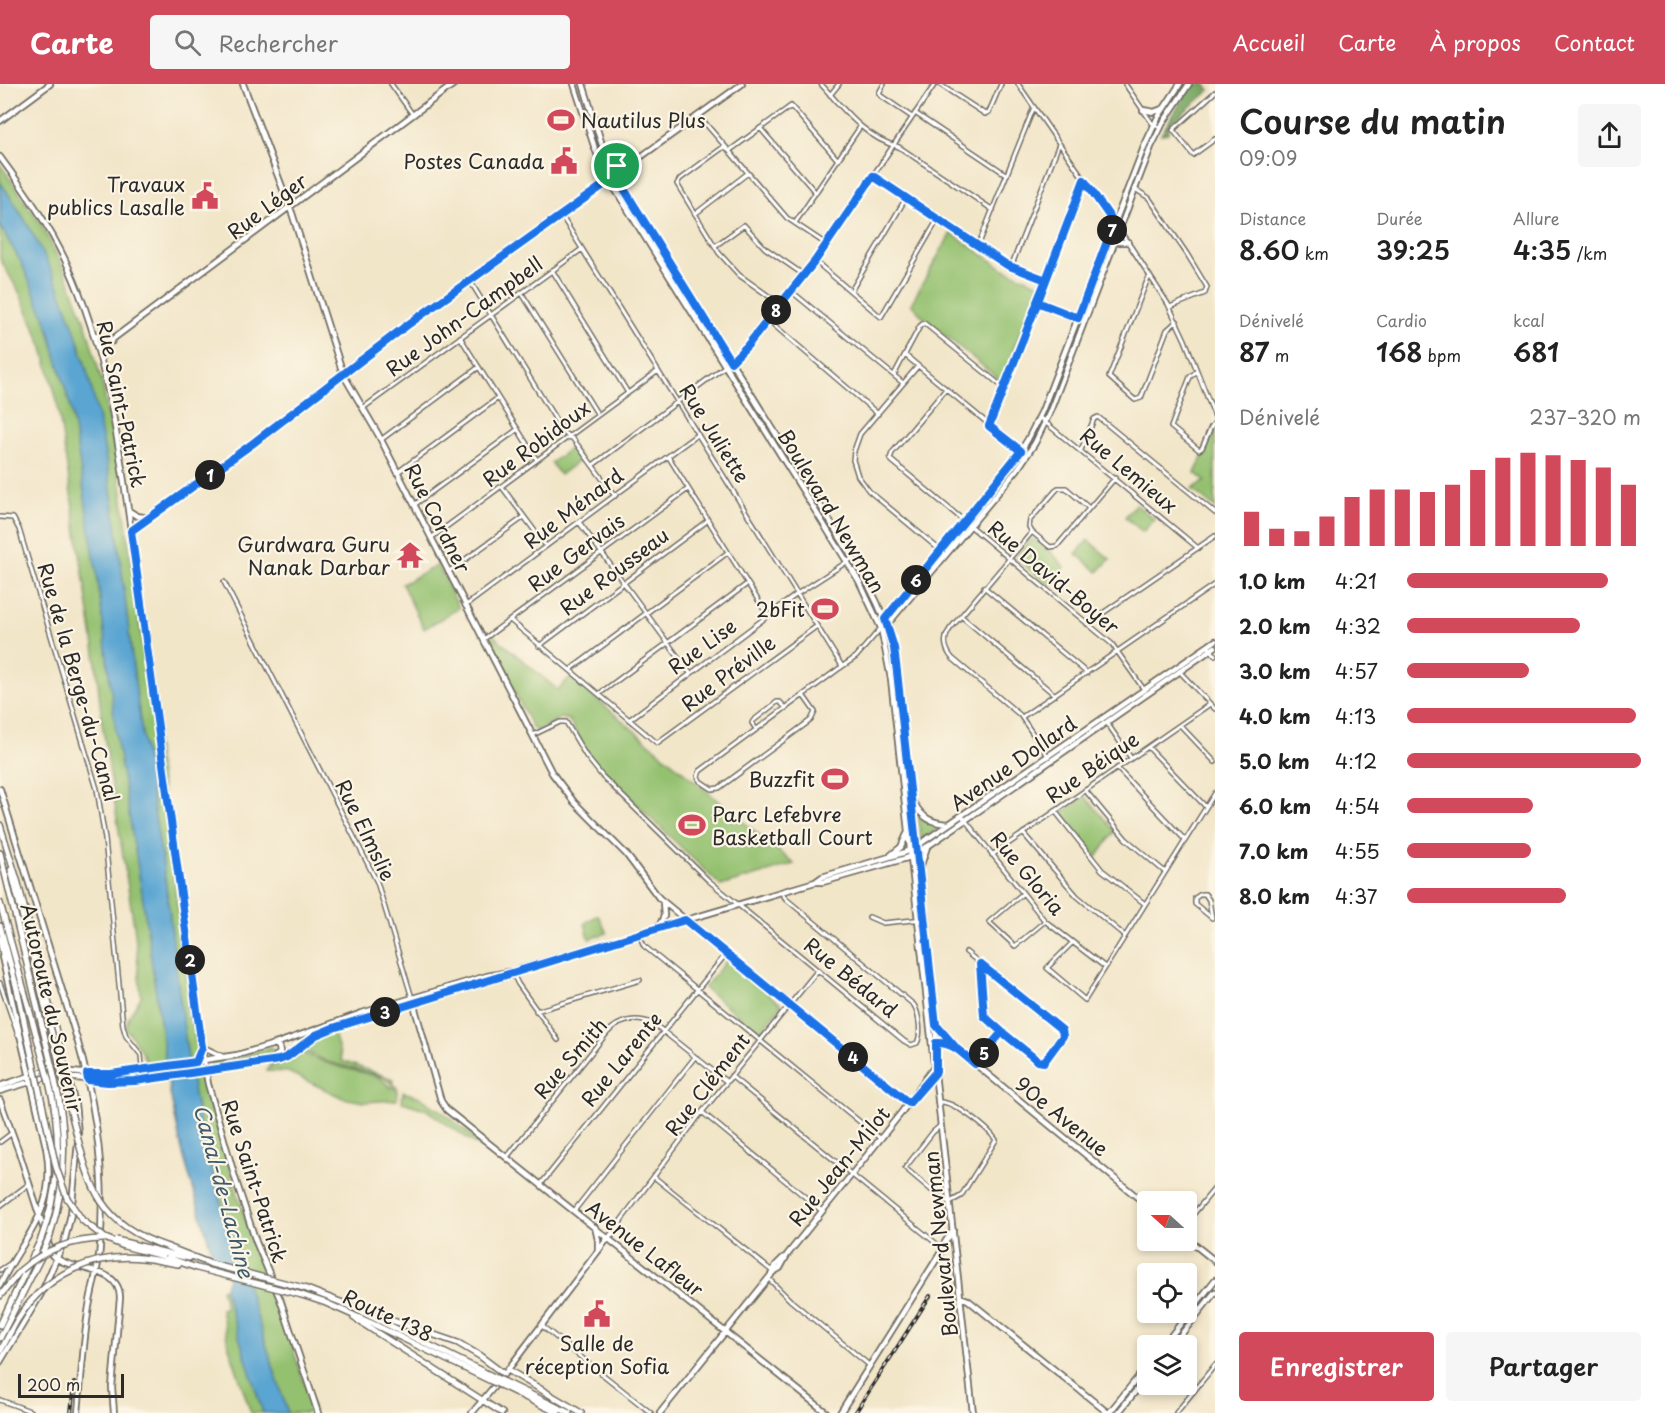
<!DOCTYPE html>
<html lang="fr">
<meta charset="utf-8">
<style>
:root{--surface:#fff;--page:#f6f6f6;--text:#222;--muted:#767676;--accent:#d1495b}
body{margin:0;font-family:"Playpen Sans",sans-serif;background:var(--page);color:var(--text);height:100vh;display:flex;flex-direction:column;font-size:22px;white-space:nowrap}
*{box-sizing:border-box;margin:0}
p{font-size:20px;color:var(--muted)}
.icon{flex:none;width:33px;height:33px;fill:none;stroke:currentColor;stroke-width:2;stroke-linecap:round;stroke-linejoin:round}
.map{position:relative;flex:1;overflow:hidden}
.side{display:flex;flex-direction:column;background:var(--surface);width:450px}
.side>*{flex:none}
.needle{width:39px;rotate:291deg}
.controls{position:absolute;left:1137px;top:1107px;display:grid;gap:12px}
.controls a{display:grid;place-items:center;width:60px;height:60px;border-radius:6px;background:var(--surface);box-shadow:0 3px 9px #0003;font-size:30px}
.scale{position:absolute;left:18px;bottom:15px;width:106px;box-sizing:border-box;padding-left:6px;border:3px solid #2b2b2b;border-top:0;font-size:16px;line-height:21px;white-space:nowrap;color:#2b2b2b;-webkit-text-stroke:4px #fcf5e5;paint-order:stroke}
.pin{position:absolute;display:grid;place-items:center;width:51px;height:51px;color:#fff;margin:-26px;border:3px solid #fff;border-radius:50%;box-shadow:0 2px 6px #0007}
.km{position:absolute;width:30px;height:30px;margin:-15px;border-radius:50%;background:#222;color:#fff;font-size:16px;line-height:30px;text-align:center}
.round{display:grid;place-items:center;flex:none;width:63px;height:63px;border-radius:6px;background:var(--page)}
.summary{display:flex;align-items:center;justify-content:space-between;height:102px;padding:0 24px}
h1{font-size:33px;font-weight:600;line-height:45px}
.figures{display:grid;grid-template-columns:repeat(3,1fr);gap:9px;height:102px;padding:6px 24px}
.figures div{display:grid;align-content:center}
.figures b{font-size:26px;font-weight:600}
.figures small{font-size:16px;font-weight:400}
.figures p{font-size:16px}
.chart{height:168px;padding:12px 24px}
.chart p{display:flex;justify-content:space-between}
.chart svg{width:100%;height:108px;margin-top:6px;stroke:var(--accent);stroke-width:6}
.action{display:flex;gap:12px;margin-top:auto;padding:12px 24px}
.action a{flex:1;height:69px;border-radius:6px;background:var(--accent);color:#fff;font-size:24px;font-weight:600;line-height:69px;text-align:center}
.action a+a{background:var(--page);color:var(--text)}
ul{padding:0 24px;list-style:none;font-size:20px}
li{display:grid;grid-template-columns:96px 72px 1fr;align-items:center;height:45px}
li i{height:15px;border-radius:8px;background:var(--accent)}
header{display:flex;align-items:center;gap:36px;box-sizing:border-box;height:84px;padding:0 30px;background:var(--accent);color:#fff}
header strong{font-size:28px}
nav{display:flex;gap:33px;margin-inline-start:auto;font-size:21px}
.search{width:420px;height:54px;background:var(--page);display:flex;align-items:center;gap:15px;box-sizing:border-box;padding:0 21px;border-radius:6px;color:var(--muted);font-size:22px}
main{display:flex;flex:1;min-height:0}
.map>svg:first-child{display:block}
</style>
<header>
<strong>Carte</strong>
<div class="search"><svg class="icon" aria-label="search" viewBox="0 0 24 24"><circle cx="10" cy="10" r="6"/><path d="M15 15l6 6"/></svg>Rechercher</div>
<nav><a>Accueil</a><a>Carte</a><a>À propos</a><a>Contact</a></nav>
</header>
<main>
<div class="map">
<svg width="1215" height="1329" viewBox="0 0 1215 1329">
<rect width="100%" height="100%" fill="#fcf5e5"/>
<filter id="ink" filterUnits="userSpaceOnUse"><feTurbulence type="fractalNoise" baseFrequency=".0167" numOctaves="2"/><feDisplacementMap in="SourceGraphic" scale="12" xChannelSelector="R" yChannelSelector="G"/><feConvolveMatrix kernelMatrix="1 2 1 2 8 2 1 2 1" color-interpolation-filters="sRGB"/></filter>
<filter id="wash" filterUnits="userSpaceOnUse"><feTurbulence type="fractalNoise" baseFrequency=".008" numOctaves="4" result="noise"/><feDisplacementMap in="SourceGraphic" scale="24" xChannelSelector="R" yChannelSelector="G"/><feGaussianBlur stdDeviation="1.35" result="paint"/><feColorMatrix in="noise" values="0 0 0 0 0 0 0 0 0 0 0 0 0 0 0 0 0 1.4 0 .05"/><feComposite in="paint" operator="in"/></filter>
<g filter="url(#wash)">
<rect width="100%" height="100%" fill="#f2e6c9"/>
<path fill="#94c170" stroke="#60764e" stroke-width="1.5" d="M0 80 42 142 67 191 86 241 102 298 119 387 197 965 198 969 193 974 196 993 201 997 206 1005 250 1151 277 1216 314 1329H251L228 1260 221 1225 226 1223 221 1205H224L228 1195 223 1177 213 1172C195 1112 177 1053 167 991L149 993 147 991 148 987 165 984V980H146L142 968 126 944 128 934 141 913 135 848 102 639 95 569 57 317 43 264 20 210 0 175Z
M951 149 1004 185 1039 200 1001 297 923 233 911 220Z
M1215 346V424L1192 405 1205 397 1195 389Z
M572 363 581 375 560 391 551 379Z
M1136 420 1154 435 1143 448 1125 433Z
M1034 455 1050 467 1065 483 1049 502 1017 475C1017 468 1027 457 1034 455Z
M1088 456 1110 475 1098 488 1076 470Z
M438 481 459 524 424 545 402 500Z
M494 552 558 606 570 593 794 780 721 802 605 690 586 667 569 636 561 634 537 647 533 645 489 557Z
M1085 712 1115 747 1097 773 1061 729Z
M918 730 927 738 941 743 921 755Z
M598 831 607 849 589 855 585 839Z
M727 876 782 921 760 949 704 904Z
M333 946 342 977 393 995 392 1001 398 1004 381 992 328 978 303 966 286 976 268 981 290 974 319 952Z
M271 963 276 968 273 972 211 984V979L235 975Z
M303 969 329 980 379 993 390 1003 398 1006 397 1016 364 1018 343 1014 288 988 267 987 269 983 288 978Z
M403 1008 420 1013 435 1024 440 1026 485 1062 479 1059 477 1061 425 1025 402 1018Z"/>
<path fill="#77a762" stroke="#516946" stroke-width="1.5" d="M1192 0H1205L1210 6 1169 41 1168 49 1161 50Z"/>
<path fill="#5aa5d2" stroke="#42687e" stroke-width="1.5" d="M0 98C108 246 113 430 136 605 144 668 155 731 165 793 175 867 181 942 195 1015 205 1071 223 1124 240 1177L238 1181 247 1201 288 1329H263L224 1205 228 1195 223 1177 213 1172 182 1067 169 1003 142 809 117 658 98 498 71 325 47 239 21 178 0 142Z"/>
</g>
<g filter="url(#ink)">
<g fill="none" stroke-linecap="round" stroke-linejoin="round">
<defs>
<path id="street" d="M391 0 413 31
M821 0C844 26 865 54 899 63L993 126
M884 0 879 9 881 12 912 33
M939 0 985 30 989 28 1001 0
M1018 0 1131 163 1168 220 1185 256 1215 333
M1125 0 1152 39 1160 44
M1215 8 1173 46 1193 71 1215 55
M830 11 839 0
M915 29 1007 91
M699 32 787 134 826 160
M760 44 816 109
M725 62 680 95 677 100 719 169 739 191 780 220
M729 67 791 22 838 76
M873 92 1007 181 1045 196
M1135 105 1149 114 1187 170 1207 203 1205 209 1170 223
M695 130 748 89
M561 131 842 582
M795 139 860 43
M715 162 744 141 765 164 804 191
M978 162 1034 23
M815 177 881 233 938 135
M1011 183 1059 60
M552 186 628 309
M1150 192 1147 197 1109 293 1135 316 1141 314 1167 246 1177 237
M470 197 564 349 573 355 615 412
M791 207 903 299
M851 207 906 114
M521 208 598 331
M1037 218 1084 237
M768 236 878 330
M460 253 537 376
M905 271 1026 371
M918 282 860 350 854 367 853 376 858 392 869 407 946 471
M1197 287 1190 293 1171 343 1199 366 1202 364 1211 343 1215 338
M894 291 920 242 924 239 1004 304
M946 305 892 369 890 375 892 377 1112 560 1145 607
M363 324 582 165
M1040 334 1198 464
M989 342 1084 96
M382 355 479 283
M1081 366 1094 335 1098 333 1215 429
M668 372 768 532
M593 381 736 274 815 177 935 0
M398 388 498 314
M502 403 546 462
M414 421 518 345
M0 433 13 434 19 445 97 705 105 755 123 942 126 952 141 971 143 994
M579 438 690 589
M1032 448 950 545C943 555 944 564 952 574L1020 631 1048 672
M1032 448 1050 463 1057 462 1115 394
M1032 448 1029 443 1030 436 1058 404H1066L1089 424
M431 454 658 287
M448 488 524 433
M224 498 377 798 412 914
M984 503 1087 589
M465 522 698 350
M961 532 1055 611
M510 536 657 659 817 542
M1087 540 1215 452
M484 555 688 405
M539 562 707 437
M1208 562 1215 571
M570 586 727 469
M1179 587 1215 625
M599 610 747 500
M803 611 815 628 811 636 719 704 712 705 700 697 698 692 700 687 837 586 856 573 881 544
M1022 633 1215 500
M629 636 797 510 853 474
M1107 639 1131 674
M1180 641 1215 678
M756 645 752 639 753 637 777 618H780L786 624
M533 651 560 638H566L586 672 602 692 708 796 904 957 911 961 917 959C922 950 919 930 914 921L786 815 781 808
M1148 663 1206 723
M1117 684 1185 756
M1085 706 1126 755 1165 788
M1055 727 1102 786 1145 820
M962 732 1045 837 1105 883
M1023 749 1077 812 1125 852
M992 771 1210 620
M1022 810 989 838 1015 862 1045 837
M1201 810H1205L1209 816 1212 834 1195 820V814Z
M869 833 883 839 924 835
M639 850 644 862 881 1055
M1072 859 1047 884 1085 916 1215 709
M966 868 1062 946 1063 952 1045 977H1038L984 932 980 880
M512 888 518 900 558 956
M0 899 18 951
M536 927 640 896
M975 980 1002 948
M731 992 943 1165
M939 1018C953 1016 988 1044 996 1056L961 1112 950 1118 943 1116 905 1084 933 1048 940 1042
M702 1028 822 1127
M0 1058 12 1049
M507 1073 607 949C620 935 637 933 654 940L727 998
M654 1093 772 1187
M541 1100 726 870
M0 1122 29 1100
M574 1127 695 973
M1186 1139 1215 1104
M608 1154 698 1033 818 886
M608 1154 613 1151 621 1138
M0 1186 11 1179
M768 1194 790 1216 869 1281
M542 1242 651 1329
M0 1316 30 1327
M1176 1329 1215 1281"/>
<path id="secondary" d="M243 0 292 129 343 290 378 350 552 689 574 718 626 770 659 814 909 1019
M574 0 595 65 607 92 859 497 881 544 891 595 973 1329
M583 0 603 64 616 92 856 479C877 514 892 547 897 588L936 941V988L914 1011
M1143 26 1154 28 1162 25
M0 37 50 0
M0 73C25 107 49 141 67 180 115 284 123 399 140 510 162 652 179 794 197 937L208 1000 236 1097 256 1158 280 1215 318 1329
M609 78 617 82 628 83
M1115 158H1128
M93 250 112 257
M98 266 454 0
M129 427 137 432 149 434
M131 447 252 360 406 242 742 0
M886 534 1014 378 1028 355 1042 327 1144 63 1157 35 1180 0
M885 541 892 535 1017 386 1035 359 1049 330 1151 63 1163 39 1189 0
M0 705 77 955C96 1022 106 1092 100 1162 99 1185 91 1206 88 1229 83 1262 81 1296 78 1329
M913 718C923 734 930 739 949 740
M891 771 901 763 907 750
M920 784 927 763
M815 798 822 793 906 768 917 762 1215 557
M659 843 664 832 663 818
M412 914 441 1017 447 1026 827 1329
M936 941 957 965 1148 1122
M933 960 943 959 954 963
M202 963 221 972
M272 975 280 969 279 963 275 960
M67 990 75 1020 78 1049
M0 1002 48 986 104 991 237 971 275 960 362 929 487 892 509 888
M0 1007 50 992 124 998 274 977 287 973 316 952 333 944 503 893 517 886 815 798H823L907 774 928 762 1215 563
M0 1016 19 1068 52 1171C71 1189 120 1180 120 1214L112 1303 114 1329
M595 1143 598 1156V1167
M1186 1154 1215 1177
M773 1188 780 1184 787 1171 901 1029 934 983
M0 1201C25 1149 58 1127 46 1063L2 873
M960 1213 968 1216 1108 1329
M1163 1262 1215 1196
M1172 1262 1215 1208
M0 1278 41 1210 65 1155 71 1130 78 1058
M506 1288 608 1154
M482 1316 502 1329
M472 1329 497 1299
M660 1329 771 1191 776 1181 783 1174
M840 1329 943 1165 944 1160 953 1146
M1109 1329 1148 1281
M1118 1329 1148 1292"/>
<path id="highway" d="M0 741 18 799 66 987
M0 769 52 983
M11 786 50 942
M0 819 45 983
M0 842 17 905
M0 855 4 876
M46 1140C60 1094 61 1045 49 998
M50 1151C66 1100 68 1048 55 997
M168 1163 211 1180
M167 1169 189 1174
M163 1172 197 1184 263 1201
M161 1177 178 1180
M304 1204 348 1221 494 1293
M302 1211 326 1219 371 1239 491 1297
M0 1212 21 1186
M373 1230 458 1259 480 1272 504 1290
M354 1234 482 1316
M0 1241 41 1155
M0 1254 42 1171
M0 1268 11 1247
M508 1286 581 1329
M505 1298 569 1329
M502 1302 558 1329"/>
</defs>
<use href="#street" stroke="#716c62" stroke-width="6"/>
<use href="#secondary" stroke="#716c62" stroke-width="8"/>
<use href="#highway" stroke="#716c62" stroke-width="8"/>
<use href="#street" stroke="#fff" stroke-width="3"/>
<use href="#secondary" stroke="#fff" stroke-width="4.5"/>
<use href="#highway" stroke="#fff" stroke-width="5"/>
<defs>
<path id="rail" d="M71 1329 74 1299
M855 1329 930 1212"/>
</defs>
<use href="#rail" stroke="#2b2b2b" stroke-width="4"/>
<use href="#rail" stroke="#fcf5e5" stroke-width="1.5" stroke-dasharray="4.5" stroke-linecap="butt"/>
<defs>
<path id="highway-bridge" d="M17 905 56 1083 67 1114 82 1136 105 1154 124 1162 163 1172
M50 942C58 973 65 1004 73 1036 90 1103 97 1139 168 1163
M45 983 49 998
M52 983 55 997
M41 1155 46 1140
M116 1156 167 1169
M43 1167 50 1151
M211 1180 304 1204
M21 1186C44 1166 72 1155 104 1155
M263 1201 302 1211
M11 1247C41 1189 98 1163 161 1177
M494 1293 505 1298
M491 1297 502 1302"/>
</defs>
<use href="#highway-bridge" stroke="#716c62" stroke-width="8" stroke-linecap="butt"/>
<use href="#highway-bridge" stroke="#fff" stroke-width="5"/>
</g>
</g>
<g fill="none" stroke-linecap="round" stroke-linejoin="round" filter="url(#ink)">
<defs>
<path id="route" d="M617 82 609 78 616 92 406 242 252 360 131 447 202 963 196 978 111 990H87L88 996 108 998 135 997 279 976 287 973 316 951 333 944 685 836 909 1019 936 988V959C953 958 963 970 975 980L1002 948 1038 977 1044 978 1063 952 1062 946 980 880 984 932 1002 948 978 976 975 980 957 965 936 941 897 588 894 564 885 535 1021 367 989 342 1035 225C1051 182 1068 139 1084 96L1114 139 1078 234 1037 218 1046 196 1007 181 873 92 815 177 747 262 731 278 616 92 628 83 617 82"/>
</defs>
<use href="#route" stroke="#fff" stroke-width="12"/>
<use href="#route" stroke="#1a73e8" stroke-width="8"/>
</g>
<defs>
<symbol id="stadium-bare" viewBox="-9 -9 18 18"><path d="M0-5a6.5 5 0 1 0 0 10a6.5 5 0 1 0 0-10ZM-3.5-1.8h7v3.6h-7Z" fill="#d1495b" stroke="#fcf5e5" stroke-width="2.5" paint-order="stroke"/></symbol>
<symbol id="civic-bare" viewBox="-9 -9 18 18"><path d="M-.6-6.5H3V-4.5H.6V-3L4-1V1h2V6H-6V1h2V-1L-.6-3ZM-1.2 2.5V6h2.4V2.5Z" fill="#d1495b" stroke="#fcf5e5" stroke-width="2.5" paint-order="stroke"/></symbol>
<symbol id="temple-bare" viewBox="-9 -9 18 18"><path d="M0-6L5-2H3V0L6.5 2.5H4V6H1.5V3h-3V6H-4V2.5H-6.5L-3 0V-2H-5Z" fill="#d1495b" stroke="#fcf5e5" stroke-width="2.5" paint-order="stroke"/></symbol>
</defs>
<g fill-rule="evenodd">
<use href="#stadium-bare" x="542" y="17" width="38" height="38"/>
<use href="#civic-bare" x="545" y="58" width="38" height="38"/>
<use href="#civic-bare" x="186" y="93" width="38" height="38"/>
<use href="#temple-bare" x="391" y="452" width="38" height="38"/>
<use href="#stadium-bare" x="806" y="506" width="38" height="38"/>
<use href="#stadium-bare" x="816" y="676" width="38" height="38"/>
<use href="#stadium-bare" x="673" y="722" width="38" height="38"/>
<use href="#civic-bare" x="578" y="1211" width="38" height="38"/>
</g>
<g text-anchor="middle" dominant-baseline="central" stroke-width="4.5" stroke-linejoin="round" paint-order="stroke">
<g font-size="20" fill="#2b2b2b" stroke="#fcf5e5" text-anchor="end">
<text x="581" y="36" text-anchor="start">Nautilus Plus</text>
<text x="544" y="77">Postes Canada</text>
<text x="185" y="100">Travaux<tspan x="185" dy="23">publics Lasalle</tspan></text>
<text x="390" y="460">Gurdwara Guru<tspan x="390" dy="23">Nanak Darbar</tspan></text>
<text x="805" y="525">2bFit</text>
<text x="815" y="695">Buzzfit</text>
<text x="712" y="730" text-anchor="start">Parc Lefebvre<tspan x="712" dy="23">Basketball Court</tspan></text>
<text x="597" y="1259" text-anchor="middle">Salle de<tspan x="597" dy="23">réception Sofia</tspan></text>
</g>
<g font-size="20" fill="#2b2b2b" stroke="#fcf5e5">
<text transform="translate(267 122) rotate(-37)">Rue Léger</text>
<text transform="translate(464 232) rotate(-36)">Rue John-Campbell</text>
<text transform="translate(122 320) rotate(78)">Rue Saint-Patrick</text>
<text transform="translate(715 349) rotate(58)">Rue Juliette</text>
<text transform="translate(536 359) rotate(-37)">Rue Robidoux</text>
<text transform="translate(1129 386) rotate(40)">Rue Lemieux</text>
<text transform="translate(573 424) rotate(-37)">Rue Ménard</text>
<text transform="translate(832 427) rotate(59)">Boulevard Newman</text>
<text transform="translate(438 434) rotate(63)">Rue Cordner</text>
<text transform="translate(576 468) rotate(-37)">Rue Gervais</text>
<text transform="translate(614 487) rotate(-37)">Rue Rousseau</text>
<text transform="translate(1054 493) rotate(40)">Rue David-Boyer</text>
<text transform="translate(702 562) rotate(-36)">Rue Lise</text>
<text transform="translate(728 589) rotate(-37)">Rue Préville</text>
<text transform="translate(79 598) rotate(74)">Rue de la Berge-du-Canal</text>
<text transform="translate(1013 679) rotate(-35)">Avenue Dollard</text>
<text transform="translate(1092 683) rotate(-35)">Rue Béique</text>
<text transform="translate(366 746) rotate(64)">Rue Elmslie</text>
<text transform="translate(1028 789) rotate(50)">Rue Gloria</text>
<text transform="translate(851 893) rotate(39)">Rue Bédard</text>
<text transform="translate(52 924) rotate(77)">Autoroute du Souvenir</text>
<text transform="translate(570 974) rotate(-49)">Rue Smith</text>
<text transform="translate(621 975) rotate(-51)">Rue Larente</text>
<text transform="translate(707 1000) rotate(-52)">Rue Clément</text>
<text transform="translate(1062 1032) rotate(39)">90e Avenue</text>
<text transform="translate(839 1082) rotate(-51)">Rue Jean-Milot</text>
<text transform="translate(255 1097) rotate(72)">Rue Saint-Patrick</text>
<text transform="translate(940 1160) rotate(-96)">Boulevard Newman</text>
<text transform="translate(645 1164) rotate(38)">Avenue Lafleur</text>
<text transform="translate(388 1231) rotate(25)">Route 138</text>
</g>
<g font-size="21" font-style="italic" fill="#3e5c6e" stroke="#fcf5e5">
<text transform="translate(225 1107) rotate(75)">Canal-de-Lachine</text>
</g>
</g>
</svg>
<div class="controls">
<a><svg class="needle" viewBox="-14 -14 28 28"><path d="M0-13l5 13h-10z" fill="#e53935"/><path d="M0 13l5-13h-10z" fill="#767676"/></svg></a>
<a><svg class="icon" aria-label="locate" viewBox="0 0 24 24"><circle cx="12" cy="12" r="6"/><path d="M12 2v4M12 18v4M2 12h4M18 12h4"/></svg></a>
<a><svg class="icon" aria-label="layers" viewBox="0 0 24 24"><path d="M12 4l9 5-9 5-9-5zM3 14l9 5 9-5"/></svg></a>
</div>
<div class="scale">200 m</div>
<div class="pin" style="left:617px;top:82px;background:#1e9e55"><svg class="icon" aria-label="arrive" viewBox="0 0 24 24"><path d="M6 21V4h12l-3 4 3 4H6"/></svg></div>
<b class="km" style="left:210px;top:391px">1</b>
<b class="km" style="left:190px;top:876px">2</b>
<b class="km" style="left:385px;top:928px">3</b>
<b class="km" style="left:853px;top:973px">4</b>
<b class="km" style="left:984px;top:969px">5</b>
<b class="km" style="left:916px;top:496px">6</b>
<b class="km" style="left:1112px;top:146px">7</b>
<b class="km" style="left:776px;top:226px">8</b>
</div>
<section class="side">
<div class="summary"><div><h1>Course du matin</h1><p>09:09</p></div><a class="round"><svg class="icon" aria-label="share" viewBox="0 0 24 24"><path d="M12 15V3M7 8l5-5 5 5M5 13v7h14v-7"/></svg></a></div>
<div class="figures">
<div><p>Distance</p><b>8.60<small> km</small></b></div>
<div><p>Durée</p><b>39:25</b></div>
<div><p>Allure</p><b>4:35<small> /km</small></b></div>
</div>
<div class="figures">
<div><p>Dénivelé</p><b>87<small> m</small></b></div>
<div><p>Cardio</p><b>168<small> bpm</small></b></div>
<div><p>kcal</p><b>681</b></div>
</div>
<div class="chart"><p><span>Dénivelé</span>237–320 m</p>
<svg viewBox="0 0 160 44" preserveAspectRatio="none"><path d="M5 44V30M15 44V37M25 44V38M35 44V32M45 44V24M55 44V21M65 44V21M75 44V22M85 44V19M95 44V13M105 44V8M115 44V6M125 44V7M135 44V9M145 44V12M155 44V19"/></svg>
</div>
<ul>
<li><b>1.0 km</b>4:21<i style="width:86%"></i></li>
<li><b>2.0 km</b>4:32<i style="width:74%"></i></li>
<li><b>3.0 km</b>4:57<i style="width:52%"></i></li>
<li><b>4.0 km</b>4:13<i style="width:98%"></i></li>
<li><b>5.0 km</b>4:12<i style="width:100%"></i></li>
<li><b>6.0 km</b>4:54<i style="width:54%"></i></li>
<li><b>7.0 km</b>4:55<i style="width:53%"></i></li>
<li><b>8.0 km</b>4:37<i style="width:68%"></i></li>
</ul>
<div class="action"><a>Enregistrer</a><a>Partager</a></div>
</section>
</main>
